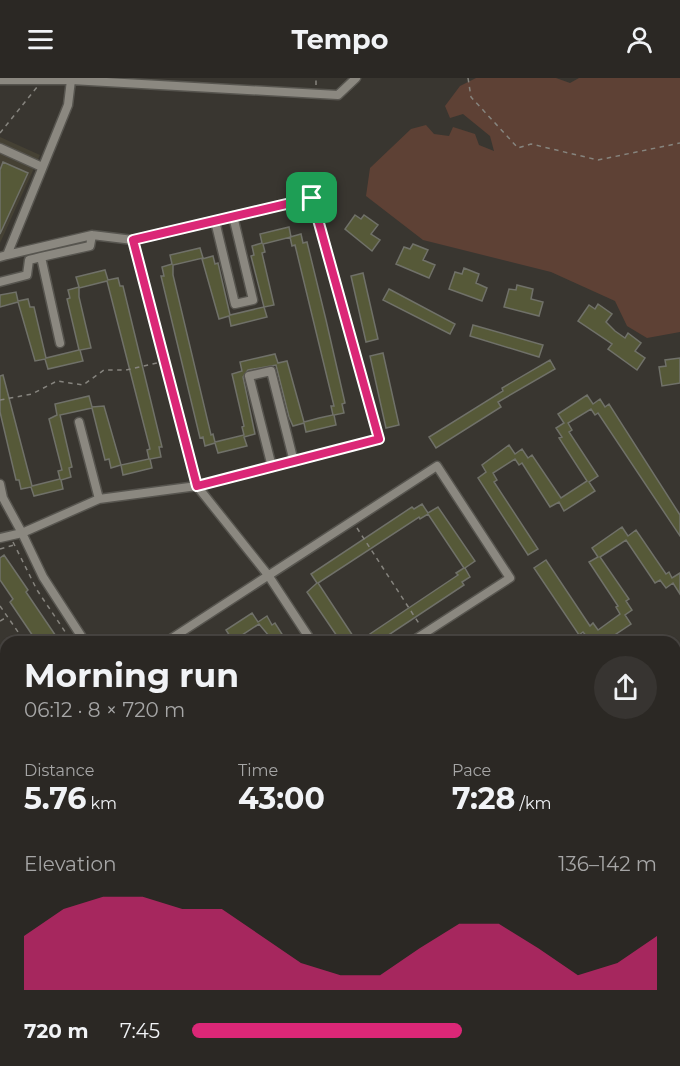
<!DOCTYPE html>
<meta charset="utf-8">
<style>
:root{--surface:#2b2824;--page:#373431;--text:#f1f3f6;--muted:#a6a6a6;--line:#474441;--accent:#db2777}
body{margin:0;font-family:Montserrat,sans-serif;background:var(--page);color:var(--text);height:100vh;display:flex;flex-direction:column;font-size:22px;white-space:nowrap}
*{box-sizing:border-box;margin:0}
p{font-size:20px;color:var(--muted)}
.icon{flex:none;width:33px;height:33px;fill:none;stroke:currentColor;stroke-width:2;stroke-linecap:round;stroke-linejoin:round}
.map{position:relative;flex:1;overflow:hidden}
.drawer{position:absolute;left:0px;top:558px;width:681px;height:430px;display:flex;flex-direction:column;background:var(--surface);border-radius:18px 18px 0 0;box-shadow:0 2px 4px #0004,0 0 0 2px var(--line)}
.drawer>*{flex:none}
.pin{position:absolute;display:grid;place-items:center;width:51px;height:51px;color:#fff;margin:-26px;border-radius:12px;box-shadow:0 3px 9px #0006}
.round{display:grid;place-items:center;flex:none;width:63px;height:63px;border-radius:32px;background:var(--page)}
.head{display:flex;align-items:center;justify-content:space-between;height:102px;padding:0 24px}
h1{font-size:33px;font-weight:700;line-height:45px}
.metrics{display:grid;grid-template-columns:repeat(3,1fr);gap:9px;height:102px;padding:6px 24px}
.metrics div{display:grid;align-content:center}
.metrics b{font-size:30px;font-weight:700}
.metrics small{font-size:16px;font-weight:400}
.metrics p{font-size:16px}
.chart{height:168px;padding:12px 24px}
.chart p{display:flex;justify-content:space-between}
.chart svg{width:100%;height:108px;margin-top:6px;fill:var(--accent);opacity:.7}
ul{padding:0 24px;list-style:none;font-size:20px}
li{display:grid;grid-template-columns:96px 72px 1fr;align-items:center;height:45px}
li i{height:15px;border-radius:8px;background:var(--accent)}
header{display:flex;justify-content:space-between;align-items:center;height:78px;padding:0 24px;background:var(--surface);font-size:27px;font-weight:700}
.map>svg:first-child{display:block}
</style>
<header><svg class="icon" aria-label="menu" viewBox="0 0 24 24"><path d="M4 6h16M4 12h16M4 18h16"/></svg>Tempo<svg class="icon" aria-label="person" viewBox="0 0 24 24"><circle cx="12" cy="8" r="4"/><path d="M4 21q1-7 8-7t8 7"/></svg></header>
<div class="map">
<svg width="680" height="988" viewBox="0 0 680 988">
<rect width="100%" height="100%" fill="#393630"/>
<path fill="#454134" d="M0 59 40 77 0 165Z"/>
<path fill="#5e4135" d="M476 0H556L570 5 579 0H680V254L647 260 627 248 615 223 551 194 423 162 366 118 370 90 411 51 426 47 434 56 449 58 453 49 475 56 479 67 494 73 490 58 463 36 450 40 445 28 460 8Z"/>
<path fill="#565938" stroke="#707169" stroke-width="1.5" d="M3 84 28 95 0 156V92Z
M355 137 361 141 364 137 378 147 371 156 380 162 372 173 345 151Z
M289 149 291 159 263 166 265 174 262 175 274 227 264 229 267 239 231 248 229 238 219 241 202 181 213 178 215 186 218 185 230 237 264 229 251 178 254 177 252 168 262 165 260 156Z
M301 156 303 165 307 164 326 242 345 325 342 326 344 335 334 337 336 347 306 354 304 345 293 348 289 339 276 287 248 292 243 299 255 356 244 359 247 368 218 375 215 365 205 368 203 359 200 360 161 198H164L162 189 172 186 170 177 200 170 203 180 173 187V197L211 357 213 356 215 364 244 357 242 349 244 348 232 296 242 293 240 284 275 276 278 285 287 283 304 344 319 340 333 337 331 328H334L295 167 292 168 290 159Z
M413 166 428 172 423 182 435 187 429 200 396 186 404 169 410 171Z
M464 190 479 196 476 205 487 210 482 223 449 211 455 194 462 196Z
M105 192 108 202 118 200 120 208H123L162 369H159L161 379 150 381 152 390 123 397 121 387 149 381 147 372 150 371 107 203 79 210V219L91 270 80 272 83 283 48 291 45 281 35 283 18 224 0 229V217L16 214 18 223 28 221 30 229H34L46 280 79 272 67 221 70 220 68 212 79 209 76 199Z
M363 195 378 261 366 264 351 198Z
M517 207 533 211 531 221 543 224 539 238 504 229 509 211 516 212Z
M389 211 455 246 450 256 383 222Z
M598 226 612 236 606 244 615 253 625 260 628 255 641 265 635 273 645 280 637 292 608 271 612 266 578 243 589 227 595 231Z
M473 247 543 267 539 279 470 258Z
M383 275 399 347 386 350 370 278Z
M680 280V305L662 308 659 289 666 288 665 282Z
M550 282 555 291 498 324 501 329 436 370 429 359 503 313 502 310Z
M3 297 32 408 60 401 58 393 62 392 49 341 57 337 55 326 89 318 92 329 104 328 121 387 111 390 109 381 105 382 92 330 60 337 72 389 69 390 71 399 61 402 63 411 34 418 31 409 21 411 19 402H16L0 334V298Z
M587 317 593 326 600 321 605 329 609 326 680 437V458L598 335 595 337 591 331 568 345 572 352 569 354 598 398 589 404 595 413 564 433 559 424 550 429 522 385 519 387 515 381 493 395 497 402 494 404 538 471 528 477 478 400 486 394 482 387 509 367 515 376 522 371 528 380 532 377 561 420 587 403 559 360 562 359 556 350 564 345 558 336Z
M422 426 428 435 438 429 475 483 465 490 470 499 462 504 464 507 378 564H358L458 497 456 495 464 490 428 436 420 441 419 439 318 505 357 564H341L307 514 317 505 311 496 412 429 414 431Z
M622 449 628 458 636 452 666 496 669 494 672 500 680 495V516L673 505 666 510 660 502 655 505 626 462 600 479 629 521 626 523 632 532 625 537 631 546 604 564 596 557 589 561 583 554 579 557 534 490 546 482 590 548 593 545 598 552 620 536 616 529 618 528 589 484 598 479 592 470Z
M4 477 28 512 26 514 60 564H37L10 524 13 521 0 502V480Z
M252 535 258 544 267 538 272 547 275 545 287 564H274L259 546 233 563 226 552Z"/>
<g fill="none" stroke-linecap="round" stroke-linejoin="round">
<defs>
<path id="minor" d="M0 2H71L338 17 356 0
M0 70 42 89
M215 143 235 226 253 222 233 138
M133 162 197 408 268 497 312 564
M7 177 92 157 133 162 312 120 379 361 197 408 99 421 22 455 43 499 85 564
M0 179 7 177 68 27 71 2
M0 204 27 197 29 182 41 179
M60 265 41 179 90 168 92 157
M79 344 99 421
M272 389 249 298 271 293 294 384
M0 406 3 420 22 455 0 460
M166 564 437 388 510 500 411 564
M0 670 6 667
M0 762 6 774
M0 824 6 836
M80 982 83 988"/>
</defs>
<use href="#minor" stroke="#57554f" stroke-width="11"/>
<path stroke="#86847e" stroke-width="1.5" stroke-dasharray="4.5 4.5" stroke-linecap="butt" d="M468 0 471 19 518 70 531 66 598 82 680 65
M316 7V0
M0 55 37 9
M0 322 32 316 57 303 83 307 104 292H126L157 285
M357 450 420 547
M13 464 37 512 72 564
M0 471 14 467
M0 528 25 564
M0 543 7 539
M0 575 6 573
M0 591 6 593
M0 616 6 613
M0 658 6 654
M0 731 6 740"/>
<use href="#minor" stroke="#8b8880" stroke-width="8"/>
</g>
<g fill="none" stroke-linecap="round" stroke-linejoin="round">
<defs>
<path id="route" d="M312 120 379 361 197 408 133 162Z"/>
</defs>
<use href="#route" stroke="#fff" stroke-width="12"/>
<use href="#route" stroke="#db2777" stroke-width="8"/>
</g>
</svg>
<div class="pin" style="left:312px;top:120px;background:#1e9e55"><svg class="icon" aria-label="arrive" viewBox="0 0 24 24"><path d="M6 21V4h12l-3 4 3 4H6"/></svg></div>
<section class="drawer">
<div class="head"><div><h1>Morning run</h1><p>06:12 · 8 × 720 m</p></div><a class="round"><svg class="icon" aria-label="share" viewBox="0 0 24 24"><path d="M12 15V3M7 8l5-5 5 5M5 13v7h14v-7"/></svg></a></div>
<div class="metrics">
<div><p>Distance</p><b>5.76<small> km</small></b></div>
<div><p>Time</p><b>43:00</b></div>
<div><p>Pace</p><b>7:28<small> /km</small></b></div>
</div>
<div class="chart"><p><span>Elevation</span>136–142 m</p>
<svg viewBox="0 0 160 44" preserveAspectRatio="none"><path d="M0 44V22L10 11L20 6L30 6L40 11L50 11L60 22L70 33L80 38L90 38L100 27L110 17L120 17L130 27L140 38L150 33L160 22V44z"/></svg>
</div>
<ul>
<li><b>720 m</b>7:45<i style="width:58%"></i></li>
</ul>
</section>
</div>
